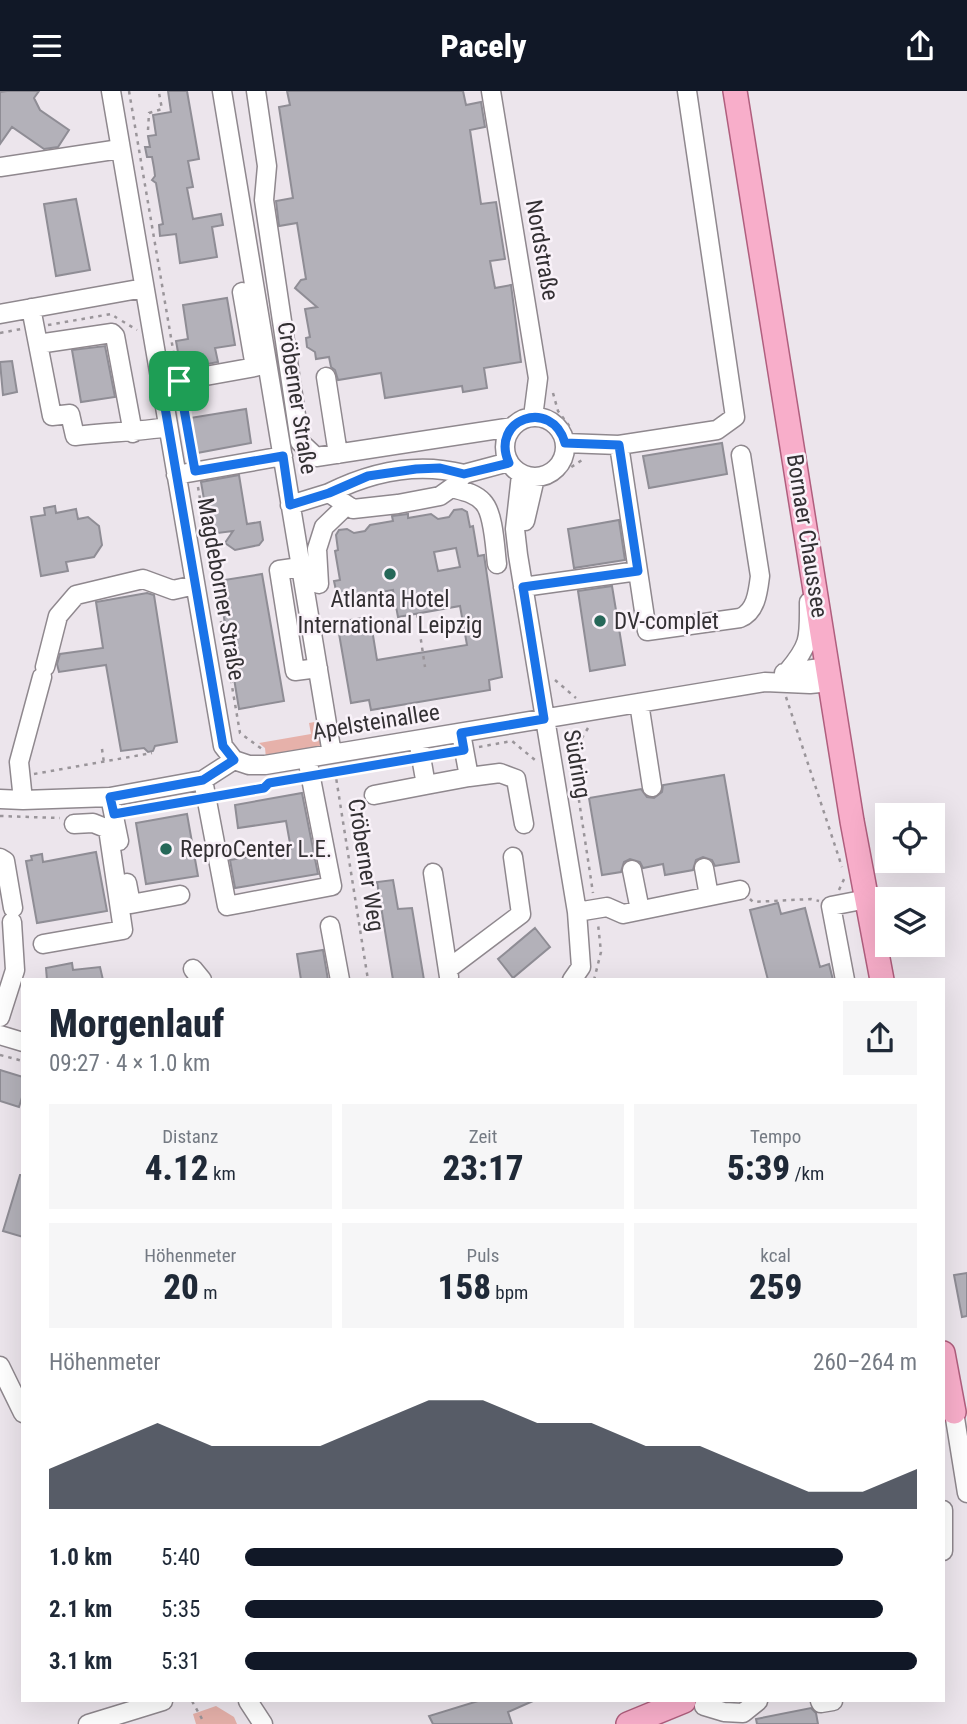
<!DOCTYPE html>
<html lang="de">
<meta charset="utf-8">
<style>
:root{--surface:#fff;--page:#f6f6f7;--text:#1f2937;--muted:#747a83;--accent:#111827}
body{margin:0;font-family:"Roboto Condensed",sans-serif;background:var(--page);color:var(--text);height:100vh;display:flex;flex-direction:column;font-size:26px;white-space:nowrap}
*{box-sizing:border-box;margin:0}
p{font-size:23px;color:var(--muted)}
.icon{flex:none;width:38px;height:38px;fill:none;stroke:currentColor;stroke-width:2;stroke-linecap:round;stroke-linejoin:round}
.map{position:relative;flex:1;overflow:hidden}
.sheet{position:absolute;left:21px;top:887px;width:924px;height:724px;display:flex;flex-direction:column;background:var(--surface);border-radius:0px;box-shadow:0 7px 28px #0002}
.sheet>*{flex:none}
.buttons{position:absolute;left:875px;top:712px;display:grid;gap:14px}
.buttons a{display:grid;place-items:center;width:70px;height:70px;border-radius:0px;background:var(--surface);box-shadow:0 7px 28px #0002;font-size:35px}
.pin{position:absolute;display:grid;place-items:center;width:60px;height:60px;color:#fff;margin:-30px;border-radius:14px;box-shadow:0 4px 10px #0006}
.round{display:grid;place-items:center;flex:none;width:74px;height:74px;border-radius:0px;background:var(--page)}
.summary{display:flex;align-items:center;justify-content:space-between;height:119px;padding:0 28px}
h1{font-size:38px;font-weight:800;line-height:52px}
.figures{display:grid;grid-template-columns:repeat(3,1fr);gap:10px;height:119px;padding:7px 28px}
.figures div{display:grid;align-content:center;border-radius:0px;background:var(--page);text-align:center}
.figures b{font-size:35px;font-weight:800}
.figures small{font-size:19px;font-weight:400}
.figures p{font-size:19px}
.chart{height:196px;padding:14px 28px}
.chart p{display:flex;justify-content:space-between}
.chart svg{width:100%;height:126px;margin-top:7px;fill:var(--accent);opacity:.7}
ul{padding:0 28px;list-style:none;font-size:23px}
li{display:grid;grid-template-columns:112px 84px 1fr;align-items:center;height:52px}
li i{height:18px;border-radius:9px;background:var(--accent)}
header{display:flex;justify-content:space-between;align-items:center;height:91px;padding:0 28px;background:var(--accent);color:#fff;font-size:32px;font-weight:800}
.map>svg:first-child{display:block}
</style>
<header><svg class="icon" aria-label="menu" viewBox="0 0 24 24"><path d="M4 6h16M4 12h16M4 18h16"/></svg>Pacely<svg class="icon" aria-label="share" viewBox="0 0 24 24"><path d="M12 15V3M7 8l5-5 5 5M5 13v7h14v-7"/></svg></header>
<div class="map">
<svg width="967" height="1633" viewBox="0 0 967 1633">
<rect width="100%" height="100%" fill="#ece5ec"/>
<path fill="#e6b1aa" d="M320 630 323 650 318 657 266 667 265 657 259 652 311 643 309 632Z
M216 1615 234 1626 237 1633H196L193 1623Z"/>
<path fill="#b3b1b9" stroke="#8f8d95" stroke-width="2" fill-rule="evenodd" d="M7 0H39L34 7 40 19 69 39 58 56 44 58 12 36 0 53V1Z
M168 0H187L199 68 188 70 193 96 187 97 193 128 221 123 223 134 212 136 217 166 180 172 176 143 160 145 159 134 163 133 156 92 152 89 155 85 154 77 152 66H147L145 56H150L148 45 156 44 153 24 171 21Z
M287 0H463L466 14 481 11 485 36 470 39 481 113 496 111 505 168 490 170 495 197 511 194 521 271 484 277 487 297 463 301 462 295 385 307 381 282 338 289 335 279 331 276 329 266 316 268 315 261 307 256 306 247 310 246 305 218 317 216 295 197 301 189 306 188 297 132 279 135 276 110 293 107 279 16 290 14Z
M76 108 90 179 56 185 44 113Z
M227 207 235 254 215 257 218 271 181 278 176 250 188 248 183 214Z
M105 255 115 306 81 311 72 259Z
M12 270 17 301 3 304 0 271Z
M246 318 251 352 197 362 190 327Z
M722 352 727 383 649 397 643 365Z
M239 384 247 433 260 431 263 449 259 454 235 459 225 452 233 440 210 443 201 391Z
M55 415 56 422 76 418 78 428 88 426 99 435 102 454 94 466 66 471 68 480 41 485 31 426 45 424 44 417Z
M462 418 467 421 470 436 473 435 478 465 484 464 502 586 489 589 490 599 371 619 369 609 351 612 337 531 370 526 377 569 467 554 460 515 398 526 393 499 338 509 334 490 340 489 335 460 338 459 336 444 339 439 347 438 354 442 365 440 370 434 393 430 392 425 408 423V427L431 423 438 428 449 426 454 419ZM456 457 460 476 438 480 434 461Z
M619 429 625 469 574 477 568 438Z
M262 483 284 610 239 618 218 490Z
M612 495 625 574 590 580 578 500Z
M147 502 154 504 177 651 155 655 153 660 148 661 144 657 121 660 106 574 59 581 57 573 60 563 103 557 96 511Z
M724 684 739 771 715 775 712 769 703 766 696 769 693 779 665 784 663 773 643 777 640 771 630 768 624 771 621 781 602 784 589 707 641 698 647 706 654 707 662 701 663 694Z
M302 702 318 783 235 797 230 769 291 758 286 730 238 737 235 714Z
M187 723 198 785 146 793 136 732Z
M96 761 107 820 37 832 26 770 32 769 31 765 42 763 43 771Z
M393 789 398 818 412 817 424 889H393L377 791Z
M778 812 781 823 805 817 820 876 829 873 833 889H768L750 819Z
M535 837 550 856 513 887 498 868Z
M323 859 328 889H301L297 863Z
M72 872 73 879 100 876 103 889H47L46 877Z
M0 979 23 986V1003L19 1016 0 1010Z
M20 1084H23V1146L3 1140Z
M967 1182V1225L962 1226 954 1184Z
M478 1610H533L508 1621 512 1633H433L429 1625Z
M811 1617 816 1622 818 1633H757L756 1628Z"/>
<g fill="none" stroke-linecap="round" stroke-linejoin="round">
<defs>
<path id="minor" d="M111 0 223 655 234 669
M222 0 332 663
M256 0 267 75 264 109 300 351 316 366 512 336
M491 0 538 287 533 326
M0 76 120 58
M31 217 52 325 70 323 75 345C106 341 137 341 168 336
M0 223 144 197
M38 253 112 242 115 245 133 342
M326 286 338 363
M161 293 255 276 242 201
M505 356a30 30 0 1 1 60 0a30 30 0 1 1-60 0Z
M565 352 619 354 717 339 735 326 687 0
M619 354 647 540 740 527C756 521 758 501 760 485L741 364
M176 384 283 365
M521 384 515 438 518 464 577 821 581 876 572 889
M452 397C463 400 475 402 483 411 494 422 495 458 497 473
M329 402C371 381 418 371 464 383
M290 414 329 402 353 418 398 413 440 405 454 395 464 383 509 371
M525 430 535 387
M300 476 279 479 295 580 318 577
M319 493 317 458 324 436 347 414
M523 496 638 480
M45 576 58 525 76 504 143 488 173 499 195 494
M788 580C811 553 809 546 809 511
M784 582 828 576
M639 612 652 696
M234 669 249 674H265L765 591 810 593 830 591
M469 686 500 682 516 688 524 733
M203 689 227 815 332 795 307 667
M426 694 469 686 461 642
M374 704 426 694 418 649
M110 706 119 750
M0 708 23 709 110 706 203 689 234 669
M23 709 19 671 42 586
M0 767 5 770 13 817
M704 777 709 805
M632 779 640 819
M433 782 449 886
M127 792 131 813 180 804
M577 821 607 816 623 823 740 799
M330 835 340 889
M43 853 123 839 108 738 93 732 74 733
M193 878 202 889
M448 878 521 823 513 766
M845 889 831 815 867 808
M0 926 15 879 12 831
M0 944 23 951
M0 1275 23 1322
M954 1321 967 1402
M943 1419V1460
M248 1610 263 1633
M820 1610 821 1612 833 1610
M704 1615 724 1621 743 1622 758 1610
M88 1633 163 1610"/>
<path id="major" d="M735 0 852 730 882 889
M943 1262 954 1321
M628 1633 684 1610"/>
</defs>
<use href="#minor" stroke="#8f888e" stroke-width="21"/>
<use href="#major" stroke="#b05f7e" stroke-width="26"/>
<path stroke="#9a959a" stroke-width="2.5" stroke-dasharray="3.5 5" stroke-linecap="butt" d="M129 0 176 276
M148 39 149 22 162 18 159 2 161 0
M122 230 137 239
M48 234 111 223 117 227
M0 242 21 238
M553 302 558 320 570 336
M181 303 192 366
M550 390 582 369
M198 396 240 642 262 658
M417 523 425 576
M555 589 576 607
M786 606 842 776
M588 637 572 663 593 802
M479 656 512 650 535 669
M102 658 104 672
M434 664 448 661
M335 680 368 889
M323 682 407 668
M34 683 152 662
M222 704 264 697 269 692 296 687
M129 720 191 710
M0 725 60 727
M839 799 845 786
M750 808 753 811 811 808 819 810
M594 889 601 861 598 833
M0 964 23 970
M192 1610 202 1628"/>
<use href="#minor" stroke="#fff" stroke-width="18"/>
<use href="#major" stroke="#f8aeca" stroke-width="23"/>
</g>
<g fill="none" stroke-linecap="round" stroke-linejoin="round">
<defs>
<path id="route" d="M179 290 195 380 283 365 290 414 329 402 368 385 416 378 440 377 464 383 509 372C489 328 552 306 565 352L619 354 638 480 523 496 544 628 461 642 464 659 269 692 264 697 114 723 110 706 203 689 234 669 223 655 161 293Z"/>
</defs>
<use href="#route" stroke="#fff" stroke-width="14"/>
<use href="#route" stroke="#1a73e8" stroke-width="9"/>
</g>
<g fill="#266859" stroke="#f9f2f9" stroke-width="2.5">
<circle cx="390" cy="483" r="7"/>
<circle cx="600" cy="530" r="7"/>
<circle cx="166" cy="758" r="7"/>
</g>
<g text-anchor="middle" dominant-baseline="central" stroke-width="5" stroke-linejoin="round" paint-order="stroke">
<g font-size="23" fill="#333033" stroke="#f9f2f9">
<text transform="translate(542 159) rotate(80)">Nordstraße</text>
<text transform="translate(297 307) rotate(81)">Cröberner Straße</text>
<text transform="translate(807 445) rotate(81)">Bornaer Chaussee</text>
<text transform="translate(221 498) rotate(80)">Magdeborner Straße</text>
<text transform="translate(376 631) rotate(-9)">Apelsteinallee</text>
<text transform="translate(577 673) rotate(80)">Südring</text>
<text transform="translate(366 774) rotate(81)">Cröberner Weg</text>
</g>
<g font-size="23" fill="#333033" stroke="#f9f2f9" text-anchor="start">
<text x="390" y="508" text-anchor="middle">Atlanta Hotel<tspan x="390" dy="26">International Leipzig</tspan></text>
<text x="614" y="530">DV-complet</text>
<text x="180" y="758">ReproCenter L.E.</text>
</g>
</g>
</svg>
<div class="buttons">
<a><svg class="icon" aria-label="locate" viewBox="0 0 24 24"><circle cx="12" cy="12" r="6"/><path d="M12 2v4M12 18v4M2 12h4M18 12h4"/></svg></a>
<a><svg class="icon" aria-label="layers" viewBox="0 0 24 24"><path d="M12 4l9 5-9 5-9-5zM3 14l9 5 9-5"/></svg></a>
</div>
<div class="pin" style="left:179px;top:290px;background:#1e9e55"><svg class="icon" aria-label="arrive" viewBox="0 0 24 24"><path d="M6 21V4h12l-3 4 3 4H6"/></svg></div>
<section class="sheet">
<div class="summary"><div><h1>Morgenlauf</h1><p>09:27 · 4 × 1.0 km</p></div><a class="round"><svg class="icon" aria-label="share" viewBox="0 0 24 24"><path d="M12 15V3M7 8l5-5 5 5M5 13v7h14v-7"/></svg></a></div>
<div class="figures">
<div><p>Distanz</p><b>4.12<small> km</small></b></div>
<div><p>Zeit</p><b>23:17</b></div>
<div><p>Tempo</p><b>5:39<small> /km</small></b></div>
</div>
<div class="figures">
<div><p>Höhenmeter</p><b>20<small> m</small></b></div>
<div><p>Puls</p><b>158<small> bpm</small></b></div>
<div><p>kcal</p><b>259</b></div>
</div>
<div class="chart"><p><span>Höhenmeter</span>260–264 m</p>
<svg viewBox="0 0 160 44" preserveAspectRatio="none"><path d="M0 44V30L10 22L20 14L30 22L40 22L50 22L60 14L70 6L80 6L90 14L100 14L110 22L120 22L130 30L140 38L150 38L160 30V44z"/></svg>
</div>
<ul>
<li><b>1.0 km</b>5:40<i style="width:89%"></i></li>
<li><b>2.1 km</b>5:35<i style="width:95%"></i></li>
<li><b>3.1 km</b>5:31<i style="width:100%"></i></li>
</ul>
</section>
</div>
